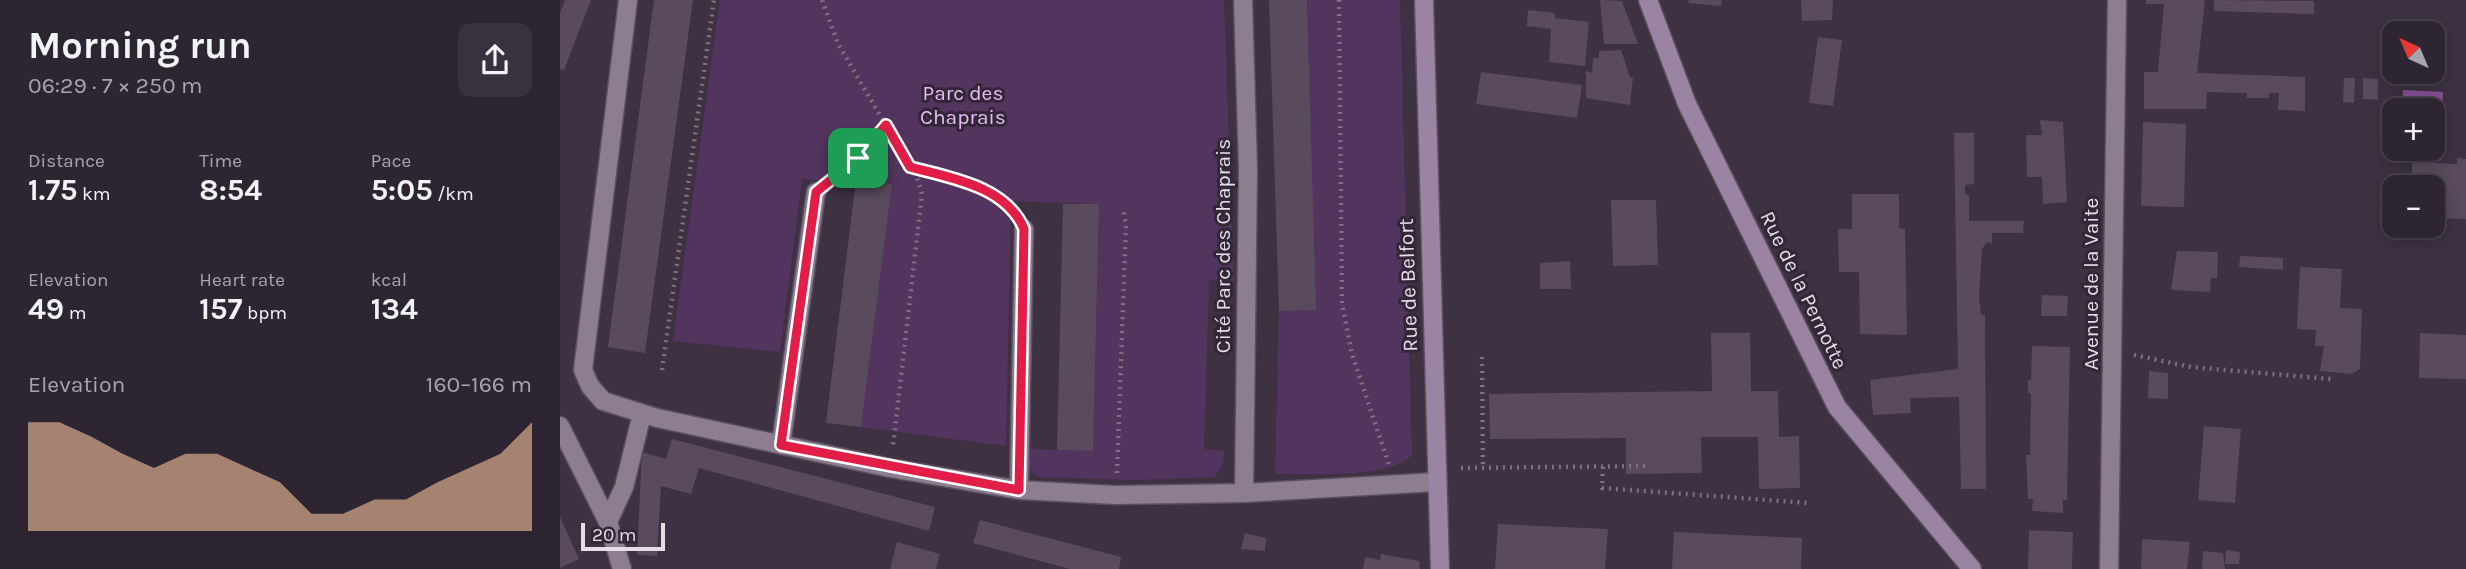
<!DOCTYPE html>
<meta charset="utf-8">
<style>
:root{--surface:#2e2532;--page:#3a313e;--text:#f1f3f6;--muted:#a7a5ac;--line:#49424d;--accent:#d6ab8b}
body{margin:0;font-family:Karla,sans-serif;background:var(--page);color:var(--text);height:100vh;display:flex;flex-direction:column;font-size:26px;white-space:nowrap}
*{box-sizing:border-box;margin:0}
p{font-size:23px;color:var(--muted)}
.icon{flex:none;width:38px;height:38px;fill:none;stroke:currentColor;stroke-width:2;stroke-linecap:round;stroke-linejoin:round}
.map{position:relative;flex:1;overflow:hidden}
.details{display:flex;flex-direction:column;background:var(--surface);width:560px}
.details>*{flex:none}
.needle{width:46px;rotate:316deg}
.buttons{position:absolute;left:1822px;top:21px;display:grid;gap:14px}
.buttons a{display:grid;place-items:center;width:63px;height:63px;border-radius:14px;background:var(--surface);box-shadow:0 4px 18px #0003,0 0 0 2px var(--line);font-size:35px}
.scale{position:absolute;left:21px;bottom:18px;width:84px;box-sizing:border-box;padding-left:7px;border:4px solid #e5dde8;border-top:0;font-size:19px;line-height:24px;white-space:nowrap;color:#e5dde8;-webkit-text-stroke:5px #332737;paint-order:stroke}
.pin{position:absolute;display:grid;place-items:center;width:60px;height:60px;color:#fff;margin:-30px;border-radius:14px;box-shadow:0 4px 10px #0006}
.round{display:grid;place-items:center;flex:none;width:74px;height:74px;border-radius:14px;background:var(--page)}
.summary{display:flex;align-items:center;justify-content:space-between;height:119px;padding:0 28px}
h1{font-size:38px;font-weight:700;line-height:52px}
.metrics{display:grid;grid-template-columns:repeat(3,1fr);gap:10px;height:119px;padding:7px 28px}
.metrics div{display:grid;align-content:center}
.metrics b{font-size:30px;font-weight:700}
.metrics small{font-size:19px;font-weight:400}
.metrics p{font-size:19px}
.chart{height:196px;padding:14px 28px}
.chart p{display:flex;justify-content:space-between}
.chart svg{width:100%;height:126px;margin-top:7px;fill:var(--accent);opacity:.7}
main{display:flex;flex:1;min-height:0}
.map>svg:first-child{display:block}
</style>
<main>
<section class="details">
<div class="summary"><div><h1>Morning run</h1><p>06:29 · 7 × 250 m</p></div><a class="round"><svg class="icon" aria-label="share" viewBox="0 0 24 24"><path d="M12 15V3M7 8l5-5 5 5M5 13v7h14v-7"/></svg></a></div>
<div class="metrics">
<div><p>Distance</p><b>1.75<small> km</small></b></div>
<div><p>Time</p><b>8:54</b></div>
<div><p>Pace</p><b>5:05<small> /km</small></b></div>
</div>
<div class="metrics">
<div><p>Elevation</p><b>49<small> m</small></b></div>
<div><p>Heart rate</p><b>157<small> bpm</small></b></div>
<div><p>kcal</p><b>134</b></div>
</div>
<div class="chart"><p><span>Elevation</span>160–166 m</p>
<svg viewBox="0 0 160 44" preserveAspectRatio="none"><path d="M0 44V6L10 6L20 11L30 17L40 22L50 17L60 17L70 22L80 27L90 38L100 38L110 33L120 33L130 27L140 22L150 17L160 6V44z"/></svg>
</div>
</section>
<div class="map">
<svg width="1906" height="569" viewBox="0 0 1906 569">
<rect width="100%" height="100%" fill="#3d3142"/>
<path fill="#53345e" d="M160 0H664L674 282 649 280 644 449 664 451 663 464 655 477 576 480 478 477 465 467 466 449 533 451 539 204 451 201 446 446 301 427 332 184 242 179 220 352 113 341Z
M747 0H840L852 455C830 480 748 473 715 474L719 311 755 310Z"/>
<path fill="#855097" d="M1843 90 1883 92 1882 112 1842 110Z"/>
<path fill="#594b5d" d="M5 0H31L4 70 0 69V13Z
M94 0H133L85 353 48 347Z
M709 0H747L756 310 719 311Z
M1040 0 1062 1 1078 44H1044Z
M1129 0H1162L1161 6 1128 3Z
M1241 0H1273L1272 20 1242 21Z
M1586 0H1645L1637 73 1745 77V111L1718 110 1719 93H1709V98H1687V93L1647 92 1646 109H1584V72H1598L1604 4H1586Z
M1654 0 1754 1V14L1654 11Z
M968 10 995 13V18L1029 22 1025 66 989 62 991 29 967 26Z
M1258 37 1282 40 1273 106 1249 103Z
M1061 50 1070 77 1073 78 1070 105 1026 98V71L1032 73 1033 58H1039V51Z
M921 72 1022 85 1017 118 916 104Z
M1784 78H1795L1794 103 1783 102Z
M1803 78 1818 79V100L1803 99Z
M1480 120 1503 122 1507 202 1483 204 1482 177H1467L1466 135H1482Z
M1583 122 1626 124 1624 207 1581 206Z
M1394 133H1414V184L1405 185V193L1409 196V221H1464L1463 233H1432V243L1427 242 1422 249 1419 297 1421 315H1425L1426 489H1401L1399 397 1350 398 1351 413 1313 415 1310 380 1398 369Z
M1897 158 1906 159V219L1872 218V187H1834V216H1825L1827 180 1852 181V162L1897 164Z
M296 180 332 184 301 427 266 423Z
M1292 194H1339V228L1345 229 1347 335 1300 334 1299 272H1279L1278 229H1292Z
M1051 200H1096L1098 265 1053 266Z
M503 204H539L533 451 497 450Z
M1617 251 1658 252 1657 278H1651L1650 292 1611 290Z
M1680 256 1723 258V270L1679 267Z
M1010 261 1011 289H980V263Z
M1740 267 1782 269 1780 308 1802 309 1800 369 1792 374 1760 371 1764 346H1755L1756 330 1737 329Z
M1482 295 1508 296 1507 316H1481Z
M1151 333H1190L1191 391H1218L1219 437 1239 436 1240 488 1199 489 1198 437H1141L1142 473 1066 474V438L930 439 929 394 1152 391Z
M1860 333 1906 335V379L1859 378Z
M1472 346 1510 347 1507 500H1503V513L1472 511 1473 499H1468L1466 455H1470L1471 393H1468V380H1471Z
M1589 371 1608 373V399L1588 398Z
M1644 426 1681 429 1675 503 1638 500Z
M112 439 375 507 369 531 139 468 131 494 101 486 97 556 77 555 82 452 106 459Z
M0 517 19 559 0 568Z
M420 520 561 557 559 569H510L413 543Z
M938 524 1048 529 1045 569H935Z
M1469 530 1513 532 1512 569H1468Z
M1114 532 1242 538 1241 569H1112Z
M685 533 706 538 705 551 681 549Z
M1582 539 1630 542 1627 569H1581Z
M337 542 380 554 376 569H330Z
M1666 550 1680 552 1679 564H1665Z
M1643 551 1663 553 1665 569H1642Z
M821 554 859 561 860 569H803L805 557 820 560Z"/>
<g fill="none" stroke-linecap="round" stroke-linejoin="round">
<defs>
<path id="street" d="M68 0 23 370 30 386 43 401 97 418 330 468 459 490 555 495 684 493 876 482
M683 0 688 169 684 493
M0 426 48 522 62 569
M221 445 256 192
M459 490 464 229
M48 522 64 487 82 414
M1549 569 1557 0"/>
<path id="secondary" d="M864 0 880 569
M1088 0 1127 104 1277 407 1412 569"/>
</defs>
<use href="#street" stroke="#5a4f5e" stroke-width="21"/>
<use href="#secondary" stroke="#5a4f5e" stroke-width="21"/>
<path stroke="#7b7180" stroke-width="4.5" stroke-dasharray="2 5" stroke-linecap="butt" d="M262 0 278 44 357 178 362 194 333 446
M779 0 782 304 792 354 829 465
M350 167 433 193 454 209
M272 178 298 158 325 125
M1574 355 1631 367 1771 379
M922 357 923 468
M102 370 154 0
M1043 467 1042 488 1249 503
M901 468 1090 466
M557 473 566 224 563 209"/>
<use href="#street" stroke="#8c7d91" stroke-width="18"/>
<use href="#secondary" stroke="#9a83a3" stroke-width="18"/>
</g>
<g fill="none" stroke-linecap="round" stroke-linejoin="round">
<defs>
<path id="route" d="M326 125 350 167C391 178 446 186 464 229L459 490 221 445 256 192 298 158Z"/>
</defs>
<use href="#route" stroke="#fff" stroke-width="14"/>
<use href="#route" stroke="#e11d48" stroke-width="9"/>
</g>
<g text-anchor="middle" dominant-baseline="central" stroke-width="6" stroke-linejoin="round" paint-order="stroke">
<g font-size="21" fill="#e7bcf7" stroke="#332737">
<text x="403" y="93">Parc des<tspan x="403" dy="24">Chaprais</tspan></text>
</g>
<g font-size="21" fill="#e5dde8" stroke="#332737">
<text transform="translate(663 246) rotate(-90)">Cité Parc des Chaprais</text>
<text transform="translate(1531 284) rotate(-90)">Avenue de la Vaite</text>
<text transform="translate(848 285) rotate(-92)">Rue de Belfort</text>
<text transform="translate(1244 290) rotate(64)">Rue de la Pernotte</text>
</g>
</g>
</svg>
<div class="buttons">
<a><svg class="needle" viewBox="-14 -14 28 28"><path d="M0-13l5 13h-10z" fill="#e53935"/><path d="M0 13l5-13h-10z" fill="#a7a5ac"/></svg></a>
<a>+</a>
<a>−</a>
</div>
<div class="scale">20 m</div>
<div class="pin" style="left:298px;top:158px;background:#1e9e55"><svg class="icon" aria-label="arrive" viewBox="0 0 24 24"><path d="M6 21V4h12l-3 4 3 4H6"/></svg></div>
</div>
</main>
